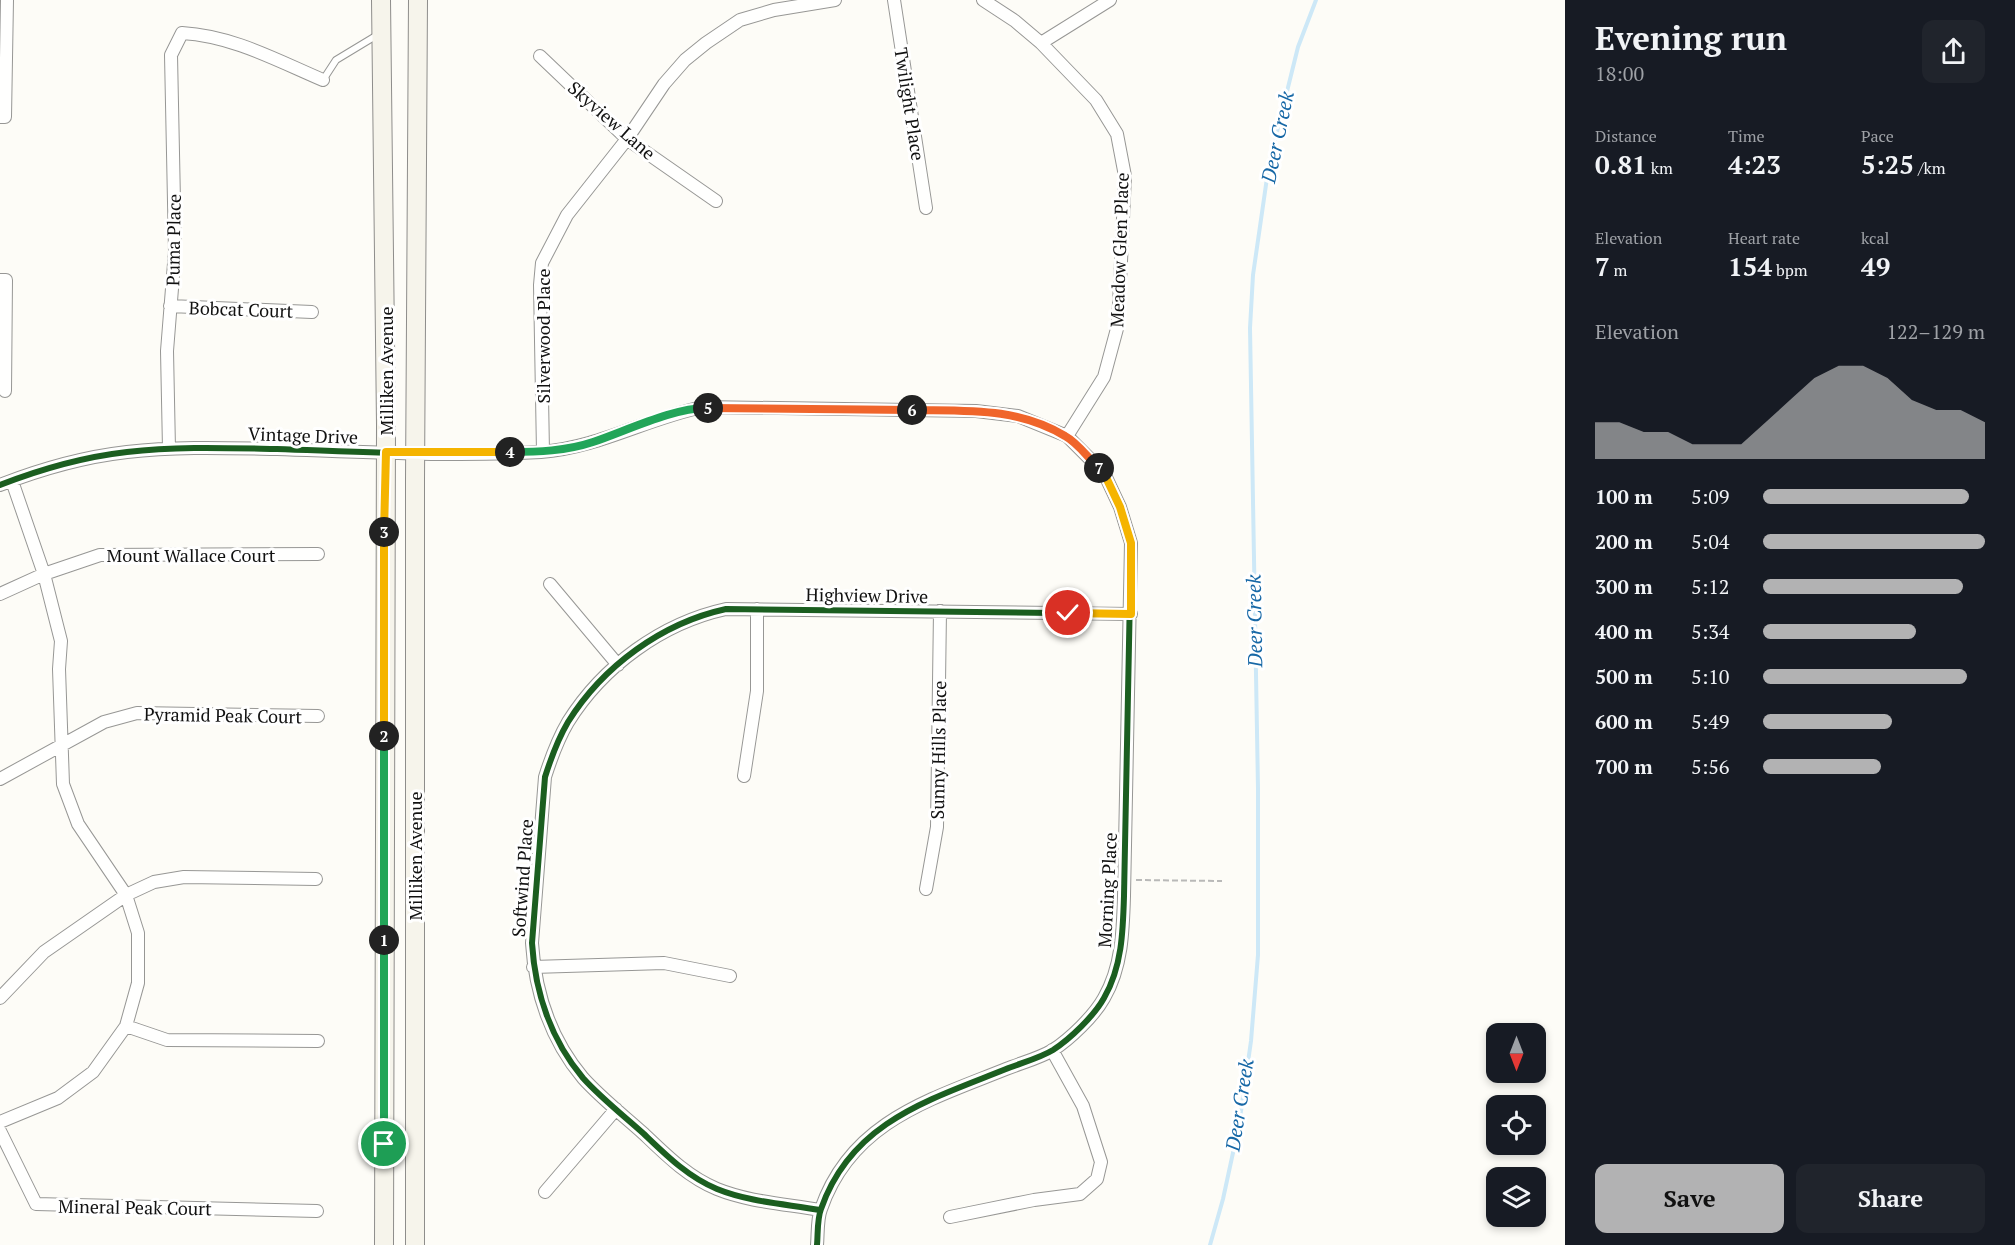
<!DOCTYPE html>
<meta charset="utf-8">
<style>
:root{--surface:#171b24;--page:#20242c;--text:#f1f3f6;--muted:#9ea1a6;--accent:#b2b2b3}
body{margin:0;font-family:"PT Serif",serif;background:var(--page);color:var(--text);height:100vh;display:flex;flex-direction:column;font-size:22px;white-space:nowrap}
*{box-sizing:border-box;margin:0}
p{font-size:20px;color:var(--muted)}
.icon{flex:none;width:33px;height:33px;fill:none;stroke:currentColor;stroke-width:2;stroke-linecap:round;stroke-linejoin:round}
.map{position:relative;flex:1;overflow:hidden}
.drawer{display:flex;flex-direction:column;background:var(--surface);width:450px}
.drawer>*{flex:none}
.needle{width:39px;rotate:180deg}
.tools{position:absolute;left:1486px;top:1023px;display:grid;gap:12px}
.tools a{display:grid;place-items:center;width:60px;height:60px;border-radius:12px;background:var(--surface);box-shadow:0 3px 9px #0003;font-size:30px}
.pin{position:absolute;display:grid;place-items:center;width:51px;height:51px;color:#fff;margin:-26px;border:3px solid #fff;border-radius:50%;box-shadow:0 2px 6px #0007}
.km{position:absolute;width:30px;height:30px;margin:-15px;border-radius:50%;background:#222;color:#fff;font-size:16px;line-height:30px;text-align:center}
.round{display:grid;place-items:center;flex:none;width:63px;height:63px;border-radius:12px;background:var(--page)}
.summary{display:flex;align-items:center;justify-content:space-between;height:102px;padding:0 30px}
h1{font-size:33px;font-weight:700;line-height:45px}
.metrics{display:grid;grid-template-columns:repeat(3,1fr);gap:9px;height:102px;padding:6px 30px}
.metrics div{display:grid;align-content:center}
.metrics b{font-size:26px;font-weight:700}
.metrics small{font-size:16px;font-weight:400}
.metrics p{font-size:16px}
.chart{height:168px;padding:12px 30px}
.chart p{display:flex;justify-content:space-between}
.chart svg{width:100%;height:108px;margin-top:6px;fill:var(--accent);opacity:.7}
.primary-button{display:flex;gap:12px;margin-top:auto;padding:12px 30px}
.primary-button a{flex:1;height:69px;border-radius:12px;background:var(--accent);color:#111;font-size:24px;font-weight:700;line-height:69px;text-align:center}
.primary-button a+a{background:var(--page);color:var(--text)}
ul{padding:0 30px;list-style:none;font-size:20px}
li{display:grid;grid-template-columns:96px 72px 1fr;align-items:center;height:45px}
li i{height:15px;border-radius:8px;background:var(--accent)}
main{display:flex;flex:1;min-height:0}
.map>svg:first-child{display:block}
</style>
<main>
<div class="map">
<svg width="1565" height="1245" viewBox="0 0 1565 1245">
<rect width="100%" height="100%" fill="#fdfcf7"/>
<g fill="none" stroke-linecap="round" stroke-linejoin="round">
<path stroke="#cde8f7" stroke-width="4" d="M1210 1245 1223 1199 1239 1125 1251 1041 1258 955V789L1250 328 1253 275 1269 164 1298 47 1316 0"/>
<defs>
<path id="lane" d="M323 80 336 60 379 34"/>
<path id="street" d="M894 0 926 208
M983 0 1015 21 1041 43 1096 100 1117 134 1125 176 1118 325 1104 377 1067 436
M1041 43 1110 0
M540 56 627 139 716 201
M0 117H5L7 0
M0 280H6L5 391
M170 306 312 312
M169 449 167 351 175 251 171 55 182 33C233 36 276 60 323 80
M543 452 540 285 542 263 567 215 627 139 664 84 685 60 706 43 740 20 774 10 835 0
M0 485C41 469 83 457 127 452 177 446 228 448 277 449 365 452 454 457 541 452 598 448 648 418 703 407L976 411 1018 416 1067 436 1104 473 1120 507 1131 543 1124 896C1123 931 1122 967 1104 998 1094 1016 1070 1039 1053 1050 1040 1058 1021 1063 1006 1069 929 1100 851 1122 821 1209 817 1219 818 1234 817 1245
M550 584 618 665
M0 594 44 574 100 555 318 554
M744 776 757 691V609
M0 779 104 722 137 713 318 716
M926 889 937 827 940 611
M533 967 664 963 730 976
M0 998 44 952 126 895 154 882 184 877 316 879
M126 1026 167 1040 318 1041
M0 1122 58 1098 93 1072 126 1026 138 983V933L126 895 78 824 63 784 59 669 61 641 44 574 12 481
M0 1131 36 1204 317 1211
M545 1192 616 1109
M820 1210C786 1204 749 1202 717 1189 688 1177 666 1155 644 1134 624 1116 601 1098 583 1078 551 1040 535 992 532 943L545 777C551 758 558 739 568 722 603 666 662 623 726 609L1131 614
M950 1217 1034 1200 1080 1194 1097 1179 1101 1162 1083 1106 1052 1050"/>
<path id="secondary" d="M381 0 386 425 384 1245
M415 1245V481L418 0"/>
</defs>
<use href="#lane" stroke="#979795" stroke-width="8"/>
<use href="#street" stroke="#979795" stroke-width="14"/>
<use href="#secondary" stroke="#8e8d8b" stroke-width="20"/>
<path stroke="#b9b9b8" stroke-width="2" stroke-dasharray="6 3" stroke-linecap="butt" d="M1136 880 1222 881"/>
<use href="#lane" stroke="#fffffe" stroke-width="6"/>
<use href="#street" stroke="#fffffe" stroke-width="12"/>
<use href="#secondary" stroke="#f6f4eb" stroke-width="18"/>
<defs>
<path id="cycleway" d="M0 485C41 469 83 457 127 452 177 446 228 448 277 449 365 452 454 457 541 452 598 448 648 418 703 407L976 411 1018 416 1067 436 1104 473 1120 507 1131 543 1124 896C1123 931 1122 967 1104 998 1094 1016 1070 1039 1053 1050 1040 1058 1021 1063 1006 1069 929 1100 851 1122 821 1209 817 1219 818 1234 817 1245
M820 1210C786 1204 749 1202 717 1189 688 1177 666 1155 644 1134 624 1116 601 1098 583 1078 551 1040 535 992 532 943L545 777C551 758 558 739 568 722 603 666 662 623 726 609L1131 614"/>
</defs>
<use href="#cycleway" stroke="#fff" stroke-width="10"/>
<use href="#cycleway" stroke="#1b5e20" stroke-width="6"/>
</g>
<g fill="none" stroke-linecap="round" stroke-linejoin="round">
<defs>
<path id="split-1" d="M384 940V1144"/>
<path id="split-2" d="M384 736V940"/>
<path id="split-3" d="M384 736V532"/>
<path id="split-4" d="M384 532 386 452H510"/>
<path id="split-5" d="M510 452C538 452 566 451 593 442 626 431 675 407 708 408"/>
<path id="split-6" d="M708 408 912 410"/>
<path id="split-7" d="M912 410C966 411 1017 407 1065 436 1078 443 1088 458 1099 468"/>
<path id="split-8" d="M1068 613 1131 614V543L1120 507 1104 473 1099 468"/>
</defs>
<use href="#split-1" stroke="#fff" stroke-width="12"/>
<use href="#split-2" stroke="#fff" stroke-width="12"/>
<use href="#split-3" stroke="#fff" stroke-width="12"/>
<use href="#split-4" stroke="#fff" stroke-width="12"/>
<use href="#split-5" stroke="#fff" stroke-width="12"/>
<use href="#split-6" stroke="#fff" stroke-width="12"/>
<use href="#split-7" stroke="#fff" stroke-width="12"/>
<use href="#split-8" stroke="#fff" stroke-width="12"/>
<use href="#split-1" stroke="#22a559" stroke-width="8"/>
<use href="#split-2" stroke="#22a559" stroke-width="8"/>
<use href="#split-3" stroke="#f5b400" stroke-width="8"/>
<use href="#split-4" stroke="#f5b400" stroke-width="8"/>
<use href="#split-5" stroke="#22a559" stroke-width="8"/>
<use href="#split-6" stroke="#f0652b" stroke-width="8"/>
<use href="#split-7" stroke="#f0652b" stroke-width="8"/>
<use href="#split-8" stroke="#f5b400" stroke-width="8"/>
</g>
<g text-anchor="middle" dominant-baseline="central" stroke-width="6" stroke-linejoin="round" paint-order="stroke">
<g font-size="18" fill="#111" stroke="#fff">
<text transform="translate(910 104) rotate(81)">Twilight Place</text>
<text transform="translate(612 120) rotate(41)">Skyview Lane</text>
<text transform="translate(173 240) rotate(-89)">Puma Place</text>
<text transform="translate(1119 250) rotate(-88)">Meadow Glen Place</text>
<text transform="translate(241 309) rotate(2)">Bobcat Court</text>
<text transform="translate(543 336) rotate(-90)">Silverwood Place</text>
<text transform="translate(386 371) rotate(-90)">Milliken Avenue</text>
<text transform="translate(303 435) rotate(2)">Vintage Drive</text>
<text x="191" y="555">Mount Wallace Court</text>
<text transform="translate(867 595) rotate(1)">Highview Drive</text>
<text transform="translate(223 715) rotate(1)">Pyramid Peak Court</text>
<text transform="translate(938 750) rotate(-89)">Sunny Hills Place</text>
<text transform="translate(415 856) rotate(-90)">Milliken Avenue</text>
<text transform="translate(522 878) rotate(-86)">Softwind Place</text>
<text transform="translate(1107 890) rotate(-87)">Morning Place</text>
<text transform="translate(135 1207) rotate(1)">Mineral Peak Court</text>
</g>
<g font-size="20" font-style="italic" fill="#1768a6" stroke="#fff">
<text transform="translate(1277 137) rotate(-78)">Deer Creek</text>
<text transform="translate(1254 621) rotate(-91)">Deer Creek</text>
<text transform="translate(1239 1105) rotate(-81)">Deer Creek</text>
</g>
</g>
</svg>
<div class="tools">
<a><svg class="needle" viewBox="-14 -14 28 28"><path d="M0-13l5 13h-10z" fill="#e53935"/><path d="M0 13l5-13h-10z" fill="#9ea1a6"/></svg></a>
<a><svg class="icon" aria-label="locate" viewBox="0 0 24 24"><circle cx="12" cy="12" r="6"/><path d="M12 2v4M12 18v4M2 12h4M18 12h4"/></svg></a>
<a><svg class="icon" aria-label="layers" viewBox="0 0 24 24"><path d="M12 4l9 5-9 5-9-5zM3 14l9 5 9-5"/></svg></a>
</div>
<div class="pin" style="left:384px;top:1144px;background:#1e9e55"><svg class="icon" aria-label="arrive" viewBox="0 0 24 24"><path d="M6 21V4h12l-3 4 3 4H6"/></svg></div>
<div class="pin" style="left:1068px;top:613px;background:#d93025"><svg class="icon" aria-label="check" viewBox="0 0 24 24"><path d="M5 12l5 5 9-10"/></svg></div>
<b class="km" style="left:384px;top:940px">1</b>
<b class="km" style="left:384px;top:736px">2</b>
<b class="km" style="left:384px;top:532px">3</b>
<b class="km" style="left:510px;top:452px">4</b>
<b class="km" style="left:708px;top:408px">5</b>
<b class="km" style="left:912px;top:410px">6</b>
<b class="km" style="left:1099px;top:468px">7</b>
</div>
<section class="drawer">
<div class="summary"><div><h1>Evening run</h1><p>18:00</p></div><a class="round"><svg class="icon" aria-label="share" viewBox="0 0 24 24"><path d="M12 15V3M7 8l5-5 5 5M5 13v7h14v-7"/></svg></a></div>
<div class="metrics">
<div><p>Distance</p><b>0.81<small> km</small></b></div>
<div><p>Time</p><b>4:23</b></div>
<div><p>Pace</p><b>5:25<small> /km</small></b></div>
</div>
<div class="metrics">
<div><p>Elevation</p><b>7<small> m</small></b></div>
<div><p>Heart rate</p><b>154<small> bpm</small></b></div>
<div><p>kcal</p><b>49</b></div>
</div>
<div class="chart"><p><span>Elevation</span>122–129 m</p>
<svg viewBox="0 0 160 44" preserveAspectRatio="none"><path d="M0 44V29L10 29L20 33L30 33L40 38L50 38L60 38L70 29L80 20L90 11L100 6L110 6L120 11L130 20L140 24L150 24L160 29V44z"/></svg>
</div>
<ul>
<li><b>100 m</b>5:09<i style="width:93%"></i></li>
<li><b>200 m</b>5:04<i style="width:100%"></i></li>
<li><b>300 m</b>5:12<i style="width:90%"></i></li>
<li><b>400 m</b>5:34<i style="width:69%"></i></li>
<li><b>500 m</b>5:10<i style="width:92%"></i></li>
<li><b>600 m</b>5:49<i style="width:58%"></i></li>
<li><b>700 m</b>5:56<i style="width:53%"></i></li>
</ul>
<div class="primary-button"><a>Save</a><a>Share</a></div>
</section>
</main>
